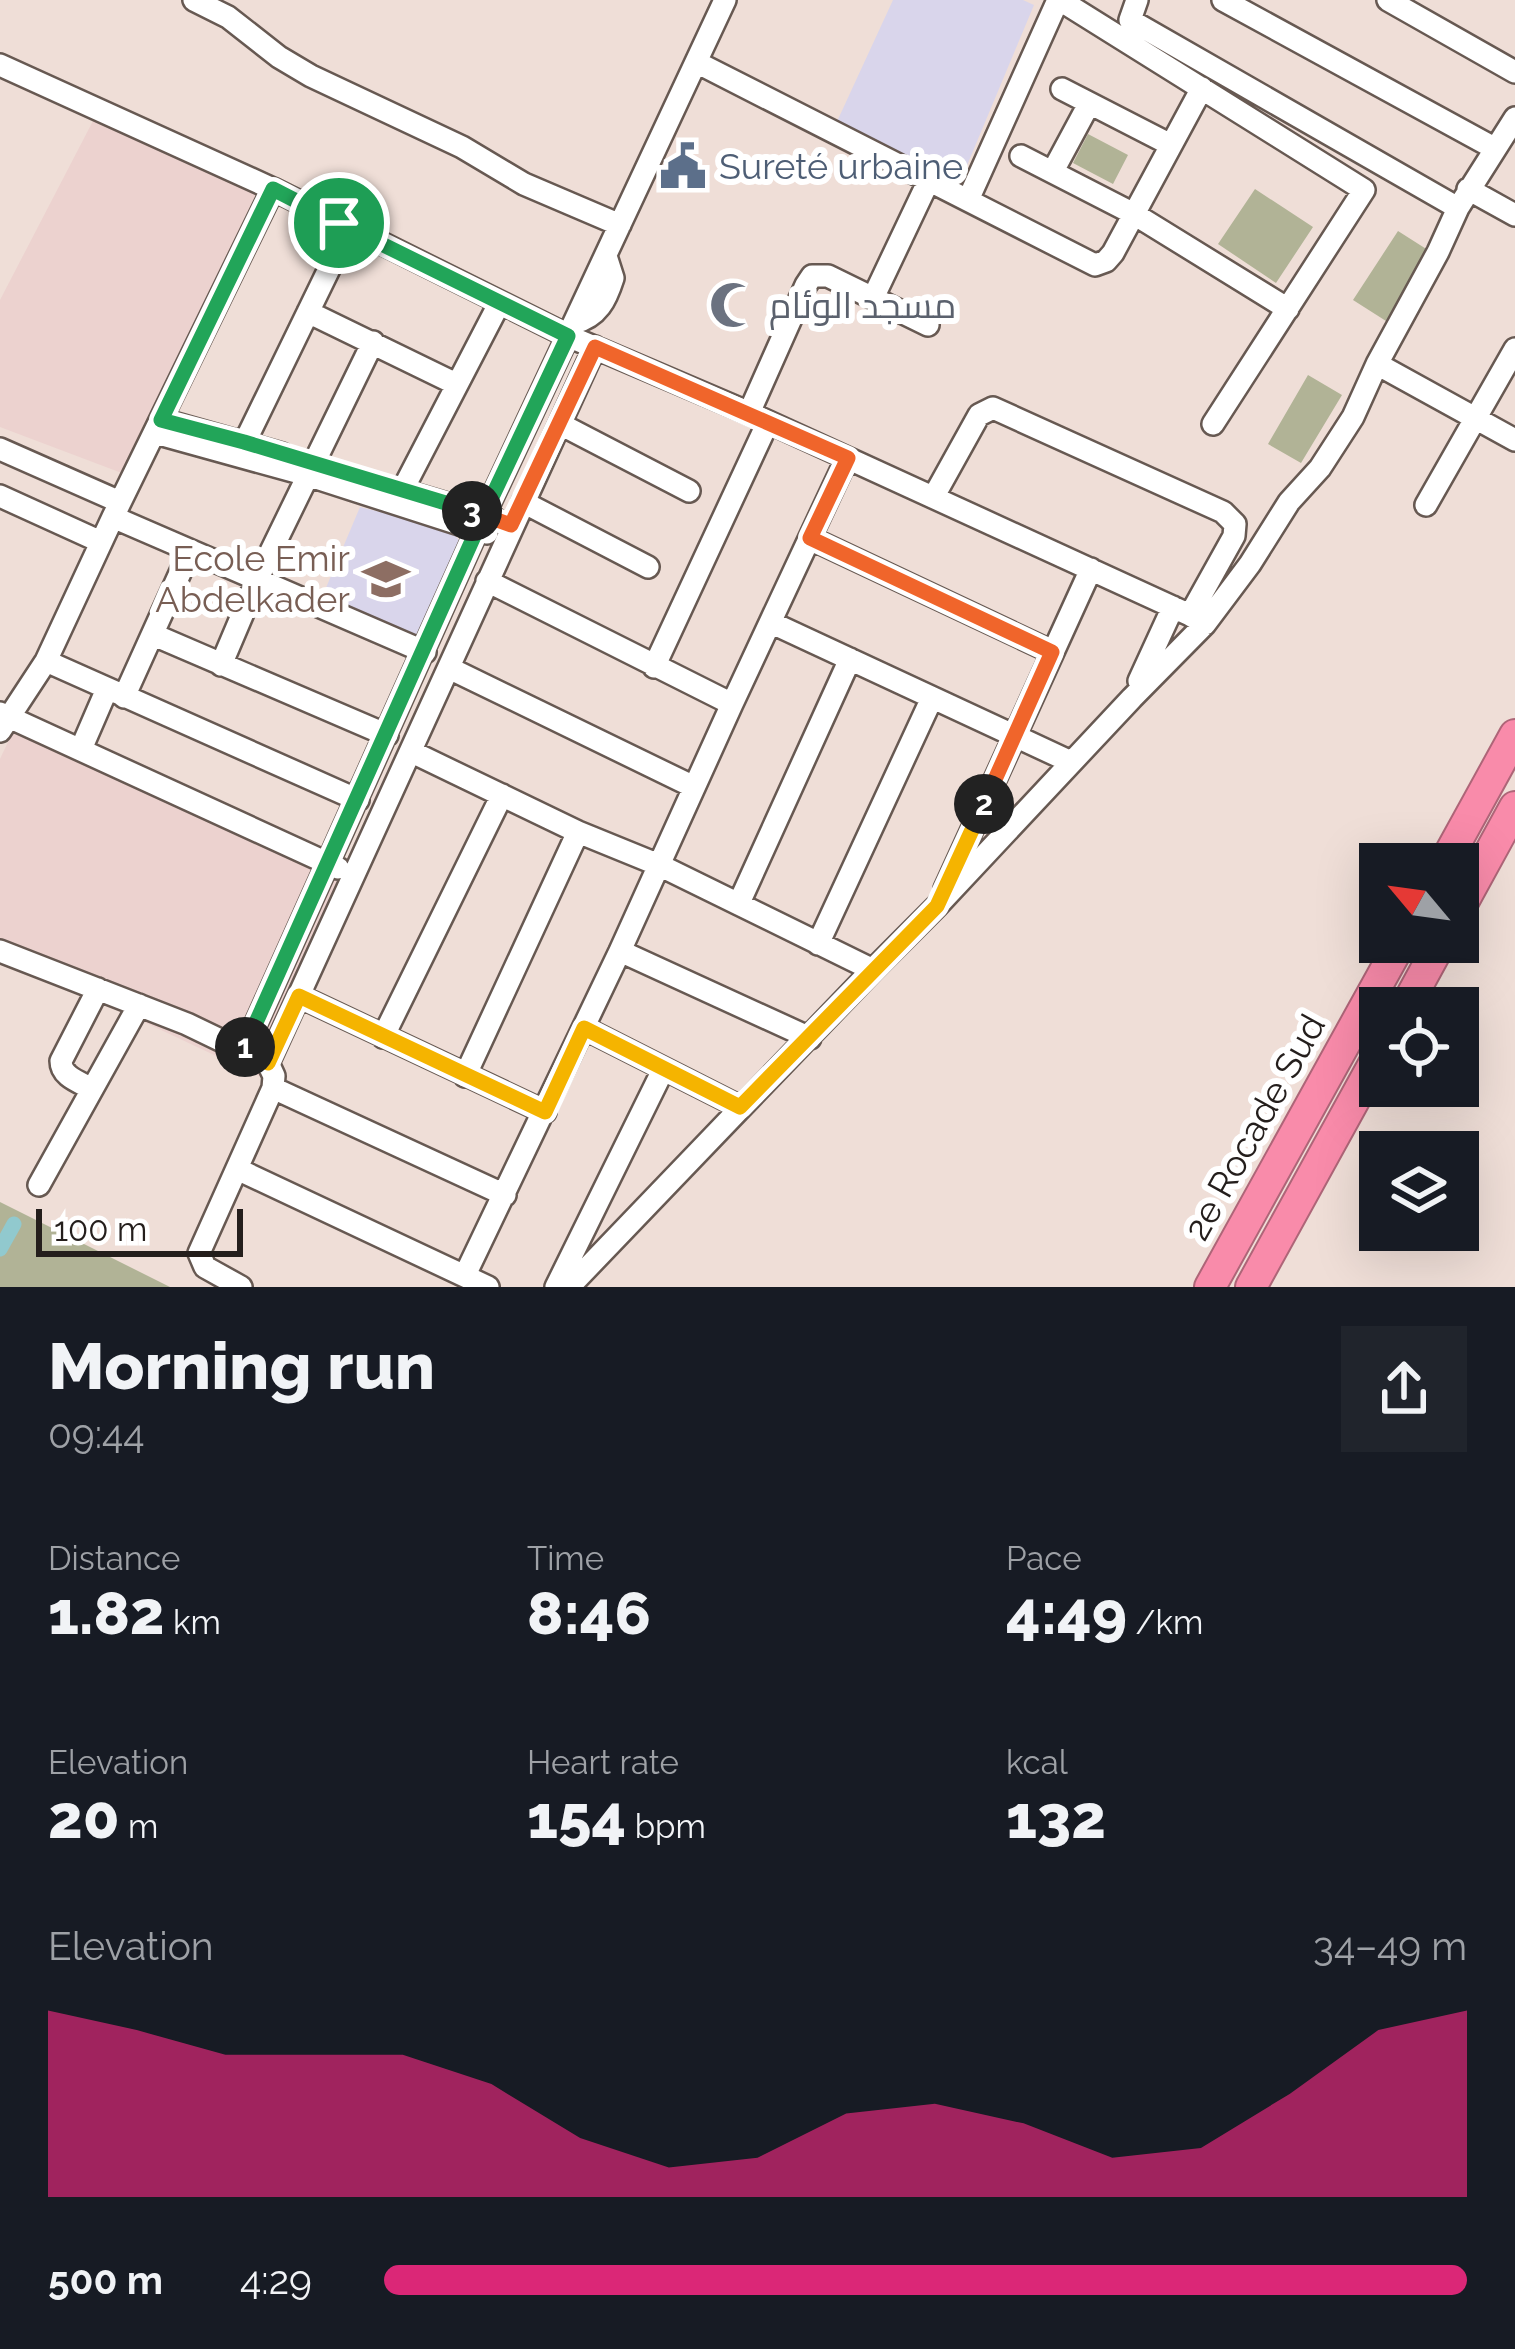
<!DOCTYPE html>
<meta charset="utf-8">
<style>
:root{--surface:#171b24;--page:#20242c;--text:#f1f3f6;--muted:#9ea1a6;--accent:#db2777}
body{margin:0;font-family:Raleway,Cairo,sans-serif;background:var(--page);color:var(--text);height:100vh;display:flex;flex-direction:column;font-size:45px;white-space:nowrap}
*{box-sizing:border-box;margin:0}
p{font-size:39px;color:var(--muted)}
.icon{flex:none;width:66px;height:66px;fill:none;stroke:currentColor;stroke-width:2;stroke-linecap:round;stroke-linejoin:round}
.map{position:relative;height:1287px;overflow:hidden}
.drawer{display:flex;flex-direction:column;background:var(--surface);flex:1}
.drawer>*{flex:none}
.needle{width:78px;rotate:299deg}
.tools{position:absolute;left:1359px;top:843px;display:grid;gap:24px}
.tools a{display:grid;place-items:center;width:120px;height:120px;border-radius:0px;background:var(--surface);box-shadow:0 12px 48px #0002;font-size:60px}
.scale{position:absolute;left:36px;bottom:30px;width:207px;box-sizing:border-box;padding-left:12px;border:6px solid #241e1c;border-top:0;font-size:33px;line-height:42px;white-space:nowrap;color:#241e1c;-webkit-text-stroke:9px #fff;paint-order:stroke}
.pin{position:absolute;display:grid;place-items:center;width:102px;height:102px;color:#fff;margin:-51px;border:6px solid #fff;border-radius:50%;box-shadow:0 3px 12px #0007}
.km{position:absolute;width:60px;height:60px;margin:-30px;border-radius:50%;background:#222;color:#fff;font-size:33px;line-height:60px;text-align:center}
.round{display:grid;place-items:center;flex:none;width:126px;height:126px;border-radius:0px;background:var(--page)}
.headline{display:flex;align-items:center;justify-content:space-between;height:204px;padding:0 48px}
h1{font-size:66px;font-weight:800;line-height:90px}
.metrics{display:grid;grid-template-columns:repeat(3,1fr);gap:18px;height:204px;padding:12px 48px}
.metrics div{display:grid;align-content:center}
.metrics b{font-size:60px;font-weight:800}
.metrics small{font-size:33px;font-weight:400}
.metrics p{font-size:33px}
.chart{height:336px;padding:24px 48px}
.chart p{display:flex;justify-content:space-between}
.chart svg{width:100%;height:216px;margin-top:12px;fill:var(--accent);opacity:.7}
ul{padding:0 48px;list-style:none;font-size:39px}
li{display:grid;grid-template-columns:192px 144px 1fr;align-items:center;height:90px}
li i{height:30px;border-radius:15px;background:var(--accent)}
.map>svg:first-child{display:block}
</style>
<div class="map">
<svg width="1515" height="1287" viewBox="0 0 1515 1287">
<rect width="100%" height="100%" fill="#efded7"/>
<path fill="#ecd2cf" d="M94 119 262 195 127 475 0 427V300Z
M16 725 357 886 267 1080 0 954V759Z"/>
<path fill="#d9d5eb" d="M893 0H1023L1034 5 958 187 834 128Z
M360 507 449 529 459 540 417 640 320 602Z"/>
<path fill="#b1b396" d="M1088 134 1128 155 1113 184 1073 163Z
M1255 189 1313 227 1276 283 1218 244Z
M1398 231 1431 252 1386 321 1353 300Z
M1308 375 1342 395 1301 463 1268 444Z
M0 1202 170 1287H0Z"/>
<g fill="none" stroke-linecap="round" stroke-linejoin="round">
<path stroke="#91c9ce" stroke-width="15" d="M0 1249 14 1224"/>
<defs>
<path id="minor" d="M194 0 228 17 279 57 311 76 462 147 524 184 620 225
M1060 0 1364 190 1213 424
M1137 0 1130 20 1458 208 1515 118
M1223 0 1494 148
M1388 0 1515 72
M696 62 1095 265 1106 261 1113 253 1202 88
M0 65 273 189 568 336 749 413 1190 615 1205 624
M1062 89 1171 145
M1021 156 1134 214 1288 309
M1053 171 1089 104
M1468 189 1515 215
M968 200 1058 0
M873 298 929 180
M308 312 456 384
M574 323C598 317 606 300 613 278L606 256
M1377 364 1515 440
M749 413 806 285 812 276H828L928 325
M173 423 282 454
M560 424 689 491
M155 433 307 475 487 533
M0 449 120 502
M239 454 349 228
M402 491 500 302
M403 491 494 518
M0 496 101 542
M934 496 979 415 993 408 1223 512 1235 524 1234 536 1190 615
M523 502 648 567
M1426 505 1515 349
M113 517 425 652
M810 538 1052 652
M487 581 732 704
M772 623 1071 762
M154 635 387 735
M46 661 358 800
M221 665 257 580 373 342
M654 667 768 422
M449 668 694 787
M1139 681 1173 607
M124 697 190 551
M0 713 338 868
M0 731 46 661 113 517 273 189
M81 749 107 689
M412 752 578 832 659 865 873 970
M945 889 1091 569
M739 903 850 659
M818 944 932 698
M0 951 187 1024 268 1063 274 1076 273 1088 199 1253 205 1267 241 1287
M620 951 810 1038
M299 996 545 1112
M584 1028 740 1107
M383 1037 502 795
M244 1050 484 515 725 0
M268 1063C378 825 484 585 595 347
M465 1076 578 832
M273 1088 505 1195
M92 1089C80 1082 61 1077 61 1061L98 989
M237 1169 488 1287
M39 1185 139 1005
M465 1275 620 951 732 704 847 458
M556 1287 663 1070
M569 1287 873 970 937 906 1132 698 1205 624 1250 564 1289 502 1320 468 1353 417 1377 364 1438 252 1458 208"/>
<path id="highway" d="M1444 864 1515 735
M1458 911 1515 807
M1405 1008 1441 942
M1210 1287 1401 942
M1251 1287 1380 1053"/>
</defs>
<use href="#minor" stroke="#675952" stroke-width="26"/>
<use href="#highway" stroke="#ae6578" stroke-width="34"/>
<use href="#minor" stroke="#fff" stroke-width="21"/>
<use href="#highway" stroke="#f98baa" stroke-width="30"/>
</g>
<g fill="none" stroke-linecap="round" stroke-linejoin="round">
<defs>
<path id="split-1" d="M245 1047 484 514 568 336 339 223"/>
<path id="split-2" d="M245 1047 244 1050 268 1063 299 996 545 1112 584 1028 740 1107 937 906 984 804"/>
<path id="split-3" d="M472 511 511 525 595 347 848 458 810 538 1052 652 984 804"/>
<path id="split-4" d="M339 223 273 189 161 420 244 442 472 511"/>
</defs>
<use href="#split-1" stroke="#fff" stroke-width="24"/>
<use href="#split-2" stroke="#fff" stroke-width="24"/>
<use href="#split-3" stroke="#fff" stroke-width="24"/>
<use href="#split-4" stroke="#fff" stroke-width="24"/>
<use href="#split-1" stroke="#22a559" stroke-width="15"/>
<use href="#split-2" stroke="#f5b400" stroke-width="15"/>
<use href="#split-3" stroke="#f0652b" stroke-width="15"/>
<use href="#split-4" stroke="#22a559" stroke-width="15"/>
</g>
<defs>
<symbol id="civic-bare" viewBox="-9 -9 18 18"><path d="M-.6-6.5H3V-4.5H.6V-3L4-1V1h2V6H-6V1h2V-1L-.6-3ZM-1.2 2.5V6h2.4V2.5Z" fill="#5c6f8a" stroke="#fff" stroke-width="2.5" paint-order="stroke"/></symbol>
<symbol id="mosque-bare" viewBox="-9 -9 18 18"><path d="M3.5-4.9A6 6 0 1 0 3.5 4.9A5 5 0 1 1 3.5-4.9Z" fill="#6b7280" stroke="#fff" stroke-width="2.5" paint-order="stroke"/></symbol>
<symbol id="school-bare" viewBox="-9 -9 18 18"><path d="M0-5L7-2L0 1L-7-2ZM-4 1L0 2.5L4 1V4Q0 6-4 4Z" fill="#8d6e63" stroke="#fff" stroke-width="2.5" paint-order="stroke"/></symbol>
</defs>
<g fill-rule="evenodd">
<use href="#civic-bare" x="650" y="133" width="66" height="66"/>
<use href="#mosque-bare" x="700" y="272" width="66" height="66"/>
<use href="#school-bare" x="353" y="546" width="66" height="66"/>
</g>
<g text-anchor="middle" dominant-baseline="central" stroke-width="12" stroke-linejoin="round" paint-order="stroke">
<g font-size="36" fill="#4e5e75" stroke="#fff" text-anchor="start">
<text x="719" y="166">Sureté urbaine</text>
</g>
<g font-size="36" fill="#5b616d" stroke="#fff" text-anchor="start">
<text x="769" y="305">مسجد الوئام</text>
</g>
<g font-size="36" fill="#785e54" stroke="#fff" text-anchor="end">
<text x="350" y="558">Ecole Emir<tspan x="350" dy="41">Abdelkader</tspan></text>
</g>
<g font-size="36" fill="#241e1c" stroke="#fff">
<text transform="translate(1254 1127) rotate(-61)">2e Rocade Sud</text>
</g>
</g>
</svg>
<div class="tools">
<a><svg class="needle" viewBox="-14 -14 28 28"><path d="M0-13l5 13h-10z" fill="#e53935"/><path d="M0 13l5-13h-10z" fill="#9ea1a6"/></svg></a>
<a><svg class="icon" aria-label="locate" viewBox="0 0 24 24"><circle cx="12" cy="12" r="6"/><path d="M12 2v4M12 18v4M2 12h4M18 12h4"/></svg></a>
<a><svg class="icon" aria-label="layers" viewBox="0 0 24 24"><path d="M12 4l9 5-9 5-9-5zM3 14l9 5 9-5"/></svg></a>
</div>
<div class="scale">100 m</div>
<div class="pin" style="left:339px;top:223px;background:#1e9e55"><svg class="icon" aria-label="arrive" viewBox="0 0 24 24"><path d="M6 21V4h12l-3 4 3 4H6"/></svg></div>
<b class="km" style="left:245px;top:1047px">1</b>
<b class="km" style="left:984px;top:804px">2</b>
<b class="km" style="left:472px;top:511px">3</b>
</div>
<section class="drawer">
<div class="headline"><div><h1>Morning run</h1><p>09:44</p></div><a class="round"><svg class="icon" aria-label="share" viewBox="0 0 24 24"><path d="M12 15V3M7 8l5-5 5 5M5 13v7h14v-7"/></svg></a></div>
<div class="metrics">
<div><p>Distance</p><b>1.82<small> km</small></b></div>
<div><p>Time</p><b>8:46</b></div>
<div><p>Pace</p><b>4:49<small> /km</small></b></div>
</div>
<div class="metrics">
<div><p>Elevation</p><b>20<small> m</small></b></div>
<div><p>Heart rate</p><b>154<small> bpm</small></b></div>
<div><p>kcal</p><b>132</b></div>
</div>
<div class="chart"><p><span>Elevation</span>34–49 m</p>
<svg viewBox="0 0 160 44" preserveAspectRatio="none"><path d="M0 44V6L10 10L20 15L30 15L40 15L50 21L60 32L70 38L80 36L90 27L100 25L110 29L120 36L130 34L140 23L150 10L160 6V44z"/></svg>
</div>
<ul>
<li><b>500 m</b>4:29<i style="width:100%"></i></li>
</ul>
</section>
